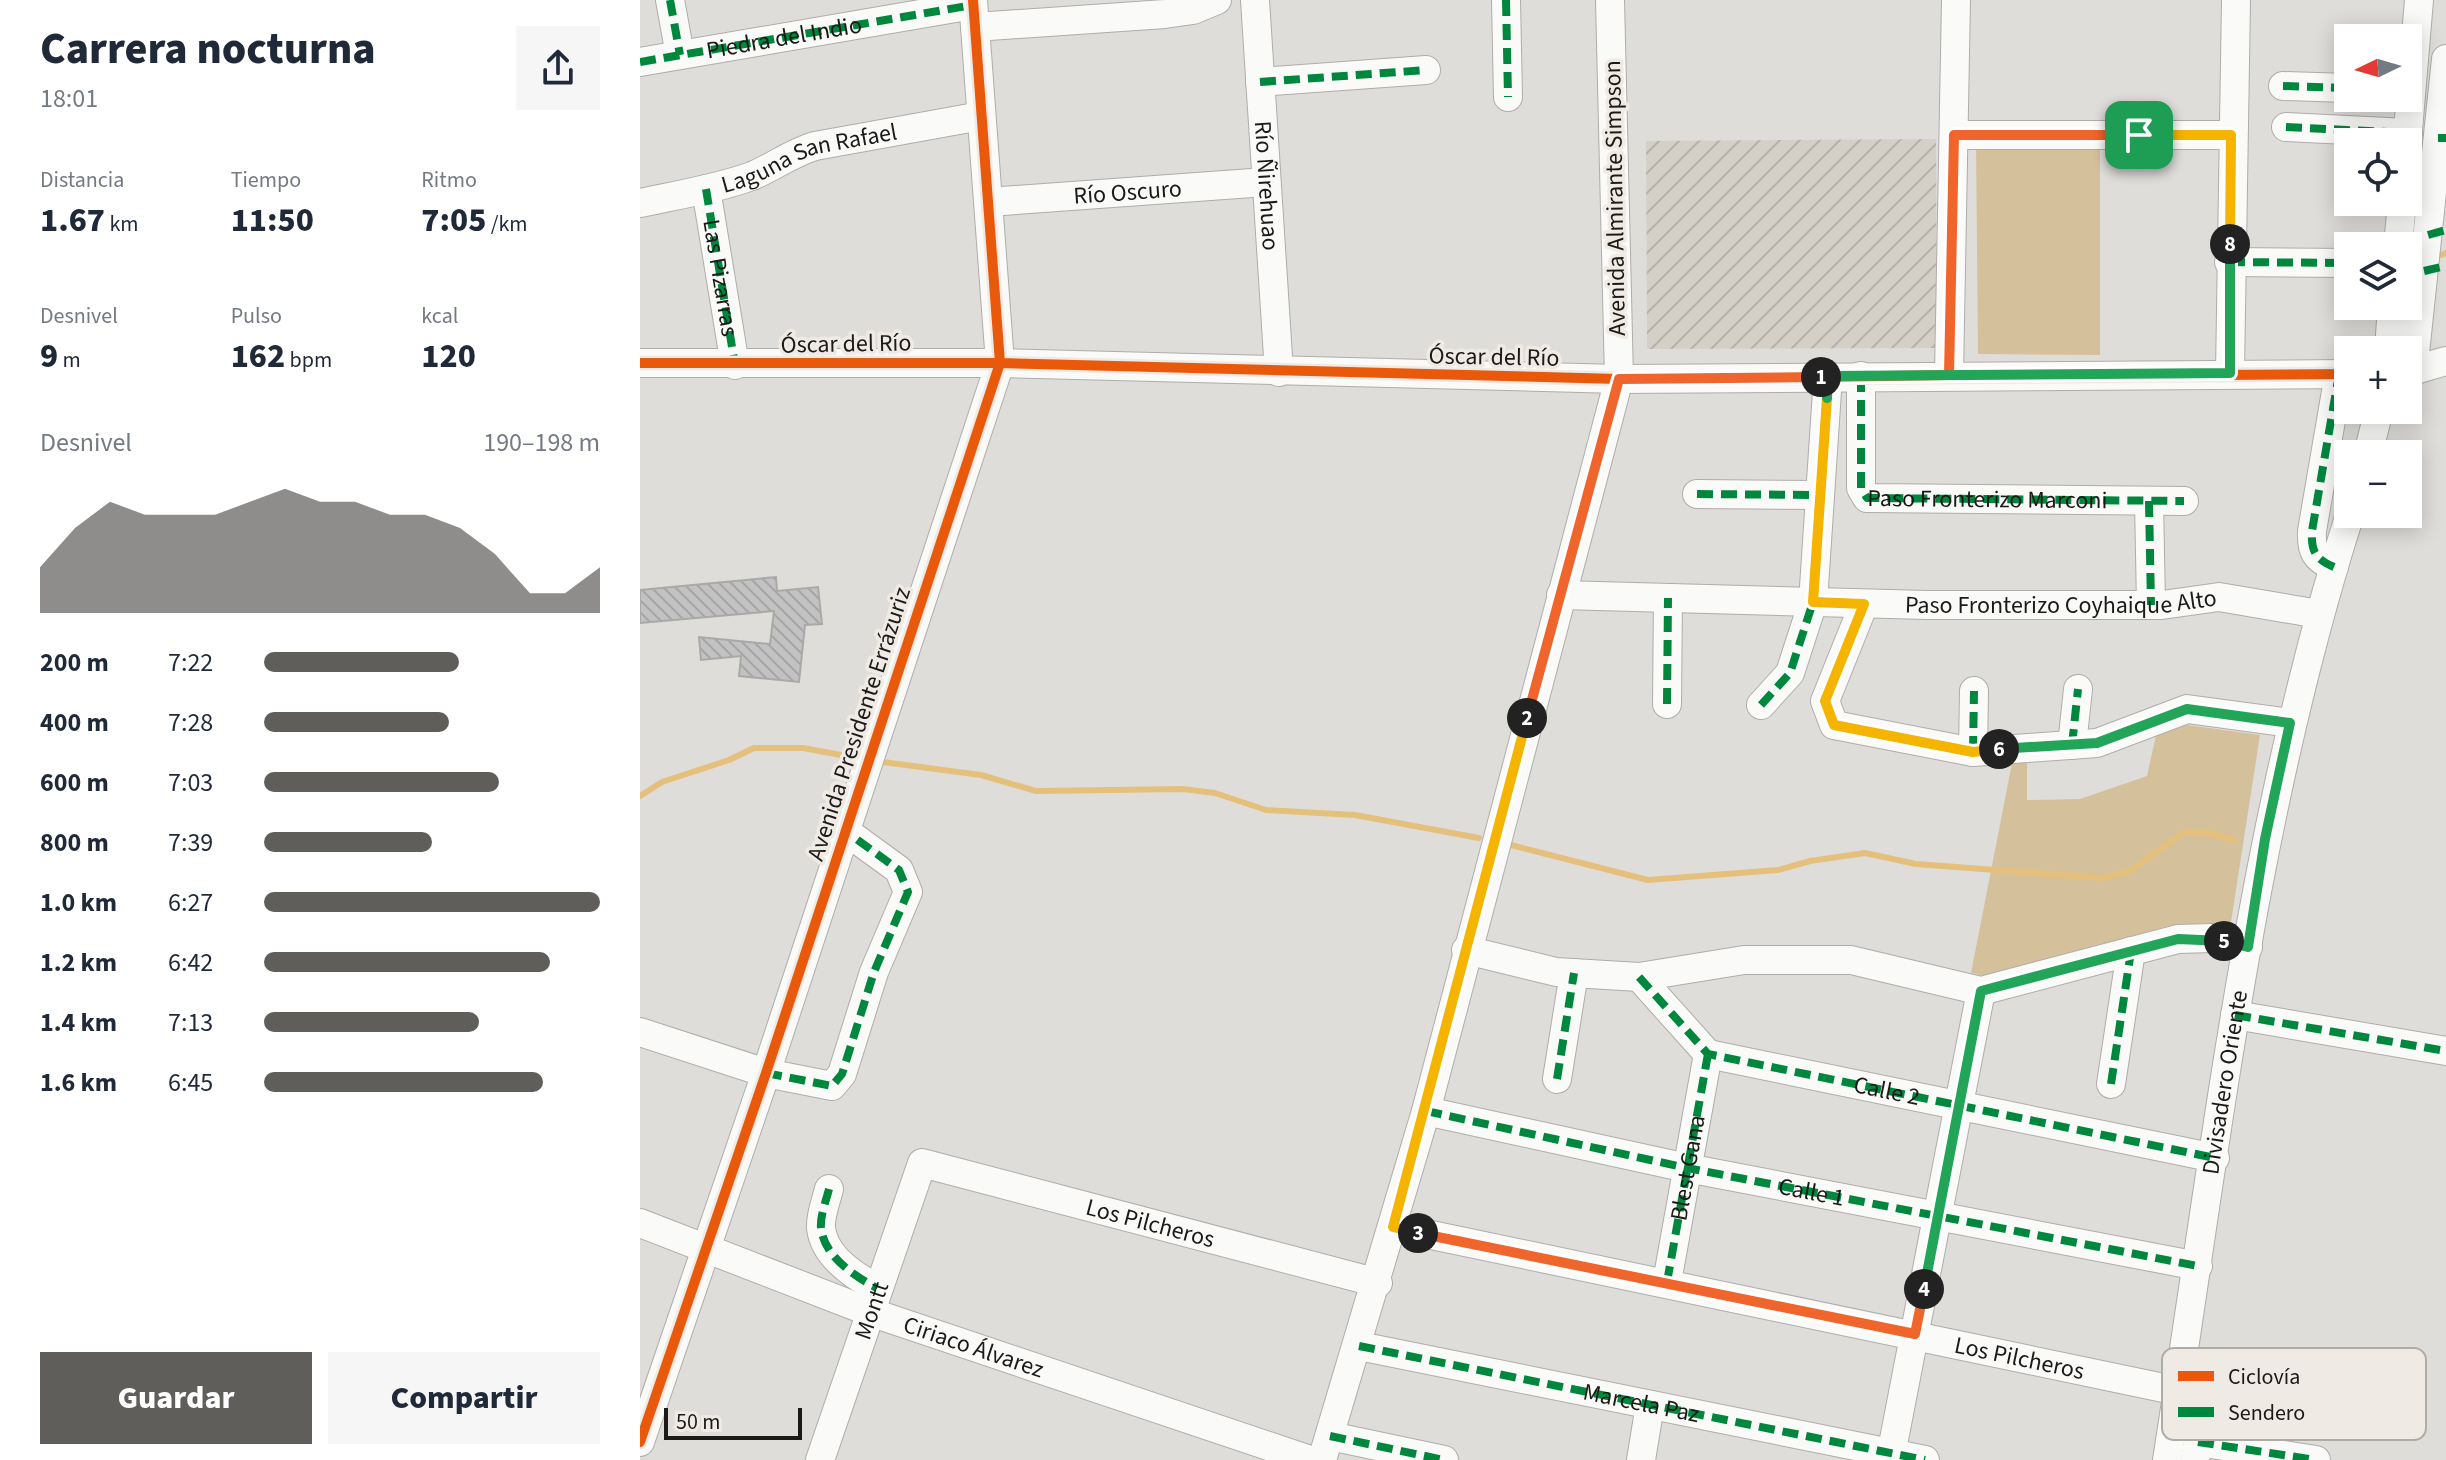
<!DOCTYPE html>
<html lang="es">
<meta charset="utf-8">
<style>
:root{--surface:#fff;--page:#f6f6f7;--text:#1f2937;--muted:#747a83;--accent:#605e5b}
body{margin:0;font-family:"Source Sans 3",sans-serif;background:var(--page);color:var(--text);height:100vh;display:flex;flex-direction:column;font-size:30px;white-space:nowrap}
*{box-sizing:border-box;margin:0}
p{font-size:26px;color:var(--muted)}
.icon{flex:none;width:44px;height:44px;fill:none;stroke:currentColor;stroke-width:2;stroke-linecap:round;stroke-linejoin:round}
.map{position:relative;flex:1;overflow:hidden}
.panel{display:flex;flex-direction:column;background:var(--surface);width:640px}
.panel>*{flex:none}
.needle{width:52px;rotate:265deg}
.fabs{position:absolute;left:1694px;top:24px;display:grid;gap:16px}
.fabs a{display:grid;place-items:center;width:88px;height:88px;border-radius:0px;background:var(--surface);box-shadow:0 4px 20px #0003;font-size:40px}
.scale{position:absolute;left:24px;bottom:20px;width:138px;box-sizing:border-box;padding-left:8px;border:4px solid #1b1a17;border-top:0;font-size:22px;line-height:28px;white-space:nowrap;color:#1b1a17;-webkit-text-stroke:6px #efebe4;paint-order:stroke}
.pin{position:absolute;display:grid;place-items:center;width:68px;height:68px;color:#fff;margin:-34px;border-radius:16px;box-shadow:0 4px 12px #0006}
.km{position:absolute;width:40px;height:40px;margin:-20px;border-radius:50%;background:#222;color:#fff;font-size:22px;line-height:40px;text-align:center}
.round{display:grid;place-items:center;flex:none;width:84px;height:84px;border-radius:0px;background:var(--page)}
.head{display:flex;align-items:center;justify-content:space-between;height:136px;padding:0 40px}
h1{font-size:44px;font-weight:800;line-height:60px}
.figures{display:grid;grid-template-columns:repeat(3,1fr);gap:12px;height:136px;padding:8px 40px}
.figures div{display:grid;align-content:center}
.figures b{font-size:34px;font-weight:800}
.figures small{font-size:22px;font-weight:400}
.figures p{font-size:22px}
.chart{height:224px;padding:16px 40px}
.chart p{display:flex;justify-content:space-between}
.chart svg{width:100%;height:144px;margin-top:8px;fill:var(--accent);opacity:.7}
.action{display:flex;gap:16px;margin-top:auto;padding:16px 40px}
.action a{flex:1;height:92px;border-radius:0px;background:var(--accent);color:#fff;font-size:32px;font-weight:800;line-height:92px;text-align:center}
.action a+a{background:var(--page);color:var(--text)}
ul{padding:0 40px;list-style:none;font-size:26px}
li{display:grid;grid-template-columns:128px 96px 1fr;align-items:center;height:60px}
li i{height:20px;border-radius:10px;background:var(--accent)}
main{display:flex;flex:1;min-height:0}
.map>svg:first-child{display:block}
</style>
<main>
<section class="panel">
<div class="head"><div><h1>Carrera nocturna</h1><p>18:01</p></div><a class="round"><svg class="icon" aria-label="share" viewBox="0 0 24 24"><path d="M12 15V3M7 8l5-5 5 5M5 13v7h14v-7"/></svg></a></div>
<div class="figures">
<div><p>Distancia</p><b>1.67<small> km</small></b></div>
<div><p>Tiempo</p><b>11:50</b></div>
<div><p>Ritmo</p><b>7:05<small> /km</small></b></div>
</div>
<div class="figures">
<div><p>Desnivel</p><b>9<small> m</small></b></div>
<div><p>Pulso</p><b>162<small> bpm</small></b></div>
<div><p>kcal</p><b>120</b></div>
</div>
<div class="chart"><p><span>Desnivel</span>190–198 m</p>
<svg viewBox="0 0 160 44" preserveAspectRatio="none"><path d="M0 44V30L10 18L20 10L30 14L40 14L50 14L60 10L70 6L80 10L90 10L100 14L110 14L120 18L130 26L140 38L150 38L160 30V44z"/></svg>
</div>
<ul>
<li><b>200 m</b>7:22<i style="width:58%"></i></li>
<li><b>400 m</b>7:28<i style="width:55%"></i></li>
<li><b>600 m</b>7:03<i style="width:70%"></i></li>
<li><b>800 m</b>7:39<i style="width:50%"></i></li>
<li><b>1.0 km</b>6:27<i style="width:100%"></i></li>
<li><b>1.2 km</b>6:42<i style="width:85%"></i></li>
<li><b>1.4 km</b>7:13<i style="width:64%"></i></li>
<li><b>1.6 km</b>6:45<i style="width:83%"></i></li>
</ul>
<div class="action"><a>Guardar</a><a>Compartir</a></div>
</section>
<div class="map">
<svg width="1806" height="1460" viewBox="0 0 1806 1460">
<defs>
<pattern id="industrial-furrows" width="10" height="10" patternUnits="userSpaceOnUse" patternTransform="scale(2)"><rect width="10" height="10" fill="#d5d0c7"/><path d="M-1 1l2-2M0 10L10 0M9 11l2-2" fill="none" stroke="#b6b2aa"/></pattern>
<pattern id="building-back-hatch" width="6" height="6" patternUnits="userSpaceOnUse" patternTransform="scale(2)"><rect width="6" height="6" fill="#c2c2c2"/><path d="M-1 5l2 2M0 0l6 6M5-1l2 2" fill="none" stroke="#a6a6a6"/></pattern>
</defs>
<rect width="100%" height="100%" fill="#dfddda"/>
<path fill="url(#industrial-furrows)" d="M1296 139 1297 348 1007 349 1006 141Z"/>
<path fill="#d5c09c" d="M1336 140 1460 146V355L1338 354Z
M1540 724 1620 735 1591 922 1532 925 1345 976 1331 973 1373 758 1387 756V800L1440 799 1507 776 1516 735Z"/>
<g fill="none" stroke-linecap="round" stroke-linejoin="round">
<path stroke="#e5c07d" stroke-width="6" d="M1801 255 1806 253
M243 762 341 775 396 791 543 789 575 793 626 810 715 815 839 838
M0 796 22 782 89 760 114 748H163L212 757
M871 845 1008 880 1138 870 1170 861 1225 853 1276 864 1462 878 1490 871 1543 833 1565 832 1594 840"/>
</g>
<path fill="url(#building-back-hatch)" stroke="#aaa9a8" stroke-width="2" d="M136 577 137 591 178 587 182 624 165 625 159 682 99 676 101 656 61 660 59 637 130 644 134 611 0 623V590Z"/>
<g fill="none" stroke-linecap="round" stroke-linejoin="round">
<defs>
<g id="minor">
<path d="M30 0 40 55"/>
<path id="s1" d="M615 0 639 372"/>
<path d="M866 0 868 97"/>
<path d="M335 27 525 14 553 10 577 0"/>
<path d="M0 62 333 5"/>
<path d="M620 82 786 70"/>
<path d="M1643 86 1708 88"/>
<path d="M1646 127 1768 133"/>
<path d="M1314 135H1591"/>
<path d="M1767 142 1779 0"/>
<path id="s2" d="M66 189 95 365"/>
<path id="s3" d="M348 202 626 182"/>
<path id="s4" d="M0 203C37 195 76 189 112 176 134 167 151 153 175 146L341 116"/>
<path d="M1758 246 1762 202"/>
<path d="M1589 262 1708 263"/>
<path d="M1749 350 1752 306"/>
<path d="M0 363H360L979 379 1708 374"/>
<path d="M1768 372 1806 361"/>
<path d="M1773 372 1806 59"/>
<path d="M1590 373 1596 0"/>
<path d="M1309 375 1316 0"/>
<path id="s5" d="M1221 376V488L1227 498 1544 501"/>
<path d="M1728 454 1739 410"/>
<path d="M1057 494 1180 495"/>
<path d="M1509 501 1511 605"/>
<path d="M1694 567C1675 559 1671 551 1672 531L1699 374"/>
<path id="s6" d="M921 595 1287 605H1522L1579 597 1679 614"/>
<path d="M1224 604 1185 701 1194 725 1333 752 1457 743 1547 709 1650 723"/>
<path d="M1027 704 1028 598"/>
<path d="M1121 705 1150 673 1173 602 1188 376"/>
<path d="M1432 745 1438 689"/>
<path d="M1333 752 1334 691"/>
<path d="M826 950 916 972 999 977 1104 960H1211L1341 991 1538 939 1572 938 1608 947"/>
<path id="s7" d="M999 977 1068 1054 1575 1158"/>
<path d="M1595 1015 1806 1051"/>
<path d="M0 1032 126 1073 192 1086 202 1074 234 972 268 892 259 870 204 830"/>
<path d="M917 1079 934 973"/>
<path d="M1471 1084 1491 951"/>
<path d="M786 1111 1047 1168 1558 1266"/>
<path d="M189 1189C186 1201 180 1216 181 1228 184 1256 214 1276 237 1288"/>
<path id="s8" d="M0 1223 230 1312 670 1460"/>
<path id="s9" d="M753 1227 1538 1391 1558 1442 1555 1460"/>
<path d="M1027 1282 1068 1054"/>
<path id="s10" d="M719 1346 1285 1460"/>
<path d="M690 1436 804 1460"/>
<path d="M0 1442 126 1073 360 363 333 0"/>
<path d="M1558 1442 1676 1460"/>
<path id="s11" d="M180 1460 282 1163 738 1283"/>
<path d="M682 1460 786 1111 979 379 970 0"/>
<path d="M1001 1460 1010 1405"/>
<path d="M1250 1460 1341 991"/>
<path id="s12" d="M1527 1460C1577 1143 1612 821 1710 514"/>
</g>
</defs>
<use href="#minor" stroke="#afadab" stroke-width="30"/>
<use href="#minor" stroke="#fafaf9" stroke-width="28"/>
<g stroke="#00873e" stroke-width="8" stroke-dasharray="16 8" stroke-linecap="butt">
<path d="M30 0 40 55"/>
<path d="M866 0 868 97"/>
<path id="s13" d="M0 62 333 5"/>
<path d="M620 82 786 70"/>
<path d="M1643 86 1708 88"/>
<path d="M1768 90H1771"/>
<path d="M1646 127 1768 133"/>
<path d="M1798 138H1806"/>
<path d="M66 189 95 365"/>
<path d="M1788 235 1806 230"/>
<path d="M1589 262 1708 263"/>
<path d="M1784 271 1806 266"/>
<path d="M1221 376V488L1227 498 1544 501"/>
<path d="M1057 494 1180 495"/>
<path d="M1509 501 1511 605"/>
<path d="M1694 567C1675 559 1671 551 1672 531L1699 374"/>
<path d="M1027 704 1028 598"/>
<path d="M1121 705 1150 673 1173 602 1188 376"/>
<path d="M1432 745 1438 689"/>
<path d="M1333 752 1334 691"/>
<path d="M999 977 1068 1054 1575 1158"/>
<path d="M1595 1015 1806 1051"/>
<path d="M126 1073 192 1086 202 1074 234 972 268 892 259 870 204 830"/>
<path d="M917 1079 934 973"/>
<path d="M1471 1084 1491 951"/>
<path id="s14" d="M786 1111 1047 1168 1558 1266"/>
<path d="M189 1189C186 1201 180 1216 181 1228 184 1256 214 1276 237 1288"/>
<path id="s15" d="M1027 1282 1068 1054"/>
<path d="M719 1346 1285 1460"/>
<path d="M690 1436 804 1460"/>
<path d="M1558 1442 1676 1460"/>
</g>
<defs>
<path id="cycleway" d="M0 363H360L979 379 1708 374
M0 1442 126 1073 360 363 333 0"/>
</defs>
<use href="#cycleway" stroke="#efebe4" stroke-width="15"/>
<use href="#cycleway" stroke="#e8590c" stroke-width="10"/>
</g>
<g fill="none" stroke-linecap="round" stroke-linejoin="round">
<defs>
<path id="split-1" d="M1181 377 1309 375 1314 135H1499"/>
<path id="split-2" d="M887 718 979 379 1181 377"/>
<path id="split-3" d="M778 1233 753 1227 887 718"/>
<path id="split-4" d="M778 1233 1275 1334 1284 1289"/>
<path id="split-5" d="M1284 1289 1341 991 1538 939 1584 941"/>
<path id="split-6" d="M1359 749 1457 743 1547 709 1650 723 1625 839 1608 947 1584 941"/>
<path id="split-7" d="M1187 398 1173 602 1224 604 1185 701 1194 725 1333 752 1359 749"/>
<path id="split-8" d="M1187 398 1188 376 1590 373V244"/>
<path id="split-9" d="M1499 135H1591L1590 244"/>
</defs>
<use href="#split-1" stroke="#fff" stroke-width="16"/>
<use href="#split-2" stroke="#fff" stroke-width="16"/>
<use href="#split-3" stroke="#fff" stroke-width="16"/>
<use href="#split-4" stroke="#fff" stroke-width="16"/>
<use href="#split-5" stroke="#fff" stroke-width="16"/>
<use href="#split-6" stroke="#fff" stroke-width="16"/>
<use href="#split-7" stroke="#fff" stroke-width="16"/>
<use href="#split-8" stroke="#fff" stroke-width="16"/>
<use href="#split-9" stroke="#fff" stroke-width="16"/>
<use href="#split-1" stroke="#f0652b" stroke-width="10"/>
<use href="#split-2" stroke="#f0652b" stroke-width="10"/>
<use href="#split-3" stroke="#f5b400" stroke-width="10"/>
<use href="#split-4" stroke="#f0652b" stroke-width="10"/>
<use href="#split-5" stroke="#22a559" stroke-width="10"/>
<use href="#split-6" stroke="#22a559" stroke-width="10"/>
<use href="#split-7" stroke="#f5b400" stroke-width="10"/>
<use href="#split-8" stroke="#22a559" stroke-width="10"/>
<use href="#split-9" stroke="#f5b400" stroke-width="10"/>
</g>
<g text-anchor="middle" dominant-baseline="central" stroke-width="7" stroke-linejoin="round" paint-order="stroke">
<g font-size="24" fill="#1b1a17" stroke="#efebe4">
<text stroke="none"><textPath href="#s13" startOffset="146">Piedra del Indio</textPath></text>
<text stroke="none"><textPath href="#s4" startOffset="176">Laguna San Rafael</textPath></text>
<text stroke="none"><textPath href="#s1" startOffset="186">Río Ñirehuao</textPath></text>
<text stroke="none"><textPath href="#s3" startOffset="140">Río Oscuro</textPath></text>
<text transform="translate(975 198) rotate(-91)">Avenida Almirante Simpson</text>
<text stroke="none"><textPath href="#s2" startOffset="90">Las Pizarras</textPath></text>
<text transform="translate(206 344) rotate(-1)">Óscar del Río</text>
<text transform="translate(854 357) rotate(1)">Óscar del Río</text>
<text stroke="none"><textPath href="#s5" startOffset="244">Paso Fronterizo Marconi</textPath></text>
<text stroke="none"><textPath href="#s6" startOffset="500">Paso Fronterizo Coyhaique Alto</textPath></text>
<text transform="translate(219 724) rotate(-72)">Avenida Presidente Errázuriz</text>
<text stroke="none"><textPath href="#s12" startOffset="382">Divisadero Oriente</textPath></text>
<text stroke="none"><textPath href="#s7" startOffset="286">Calle 2</textPath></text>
<text stroke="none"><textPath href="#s15" startOffset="116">Blest Gana</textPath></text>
<text stroke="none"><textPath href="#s14" startOffset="394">Calle 1</textPath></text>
<text stroke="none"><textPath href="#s11" startOffset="550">Los Pilcheros</textPath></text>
<text stroke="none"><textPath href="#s11" startOffset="158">Montt</textPath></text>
<text stroke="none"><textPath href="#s8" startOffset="356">Ciriaco Álvarez</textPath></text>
<text stroke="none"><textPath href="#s9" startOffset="640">Los Pilcheros</textPath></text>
<text stroke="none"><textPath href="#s10" startOffset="288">Marcela Paz</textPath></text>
</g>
</g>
<rect x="1522" y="1348" width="264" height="92" rx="12" fill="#efebe4" stroke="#afaca6" stroke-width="2"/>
<rect x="1538" y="1371" width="36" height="10" fill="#e8590c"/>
<rect x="1538" y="1407" width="36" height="10" fill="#00873e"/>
<g font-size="22" fill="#1b1a17">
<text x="1588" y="1384">Ciclovía</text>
<text x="1588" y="1420">Sendero</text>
</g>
</svg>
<div class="fabs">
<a><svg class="needle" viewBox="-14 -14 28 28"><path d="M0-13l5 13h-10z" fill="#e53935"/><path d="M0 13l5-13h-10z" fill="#747a83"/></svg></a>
<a><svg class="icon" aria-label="locate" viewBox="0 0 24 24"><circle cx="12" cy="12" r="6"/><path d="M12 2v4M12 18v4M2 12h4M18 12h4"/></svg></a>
<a><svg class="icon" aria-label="layers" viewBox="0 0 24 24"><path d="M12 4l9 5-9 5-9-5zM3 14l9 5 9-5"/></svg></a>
<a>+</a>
<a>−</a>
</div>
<div class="scale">50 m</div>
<div class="pin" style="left:1499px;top:135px;background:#1e9e55"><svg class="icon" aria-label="arrive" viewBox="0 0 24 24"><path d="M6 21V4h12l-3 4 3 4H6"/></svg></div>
<b class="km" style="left:1181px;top:377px">1</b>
<b class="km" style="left:887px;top:718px">2</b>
<b class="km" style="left:778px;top:1233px">3</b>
<b class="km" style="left:1284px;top:1289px">4</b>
<b class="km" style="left:1584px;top:941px">5</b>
<b class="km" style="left:1359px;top:749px">6</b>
<b class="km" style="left:1590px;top:244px">8</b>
</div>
</main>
